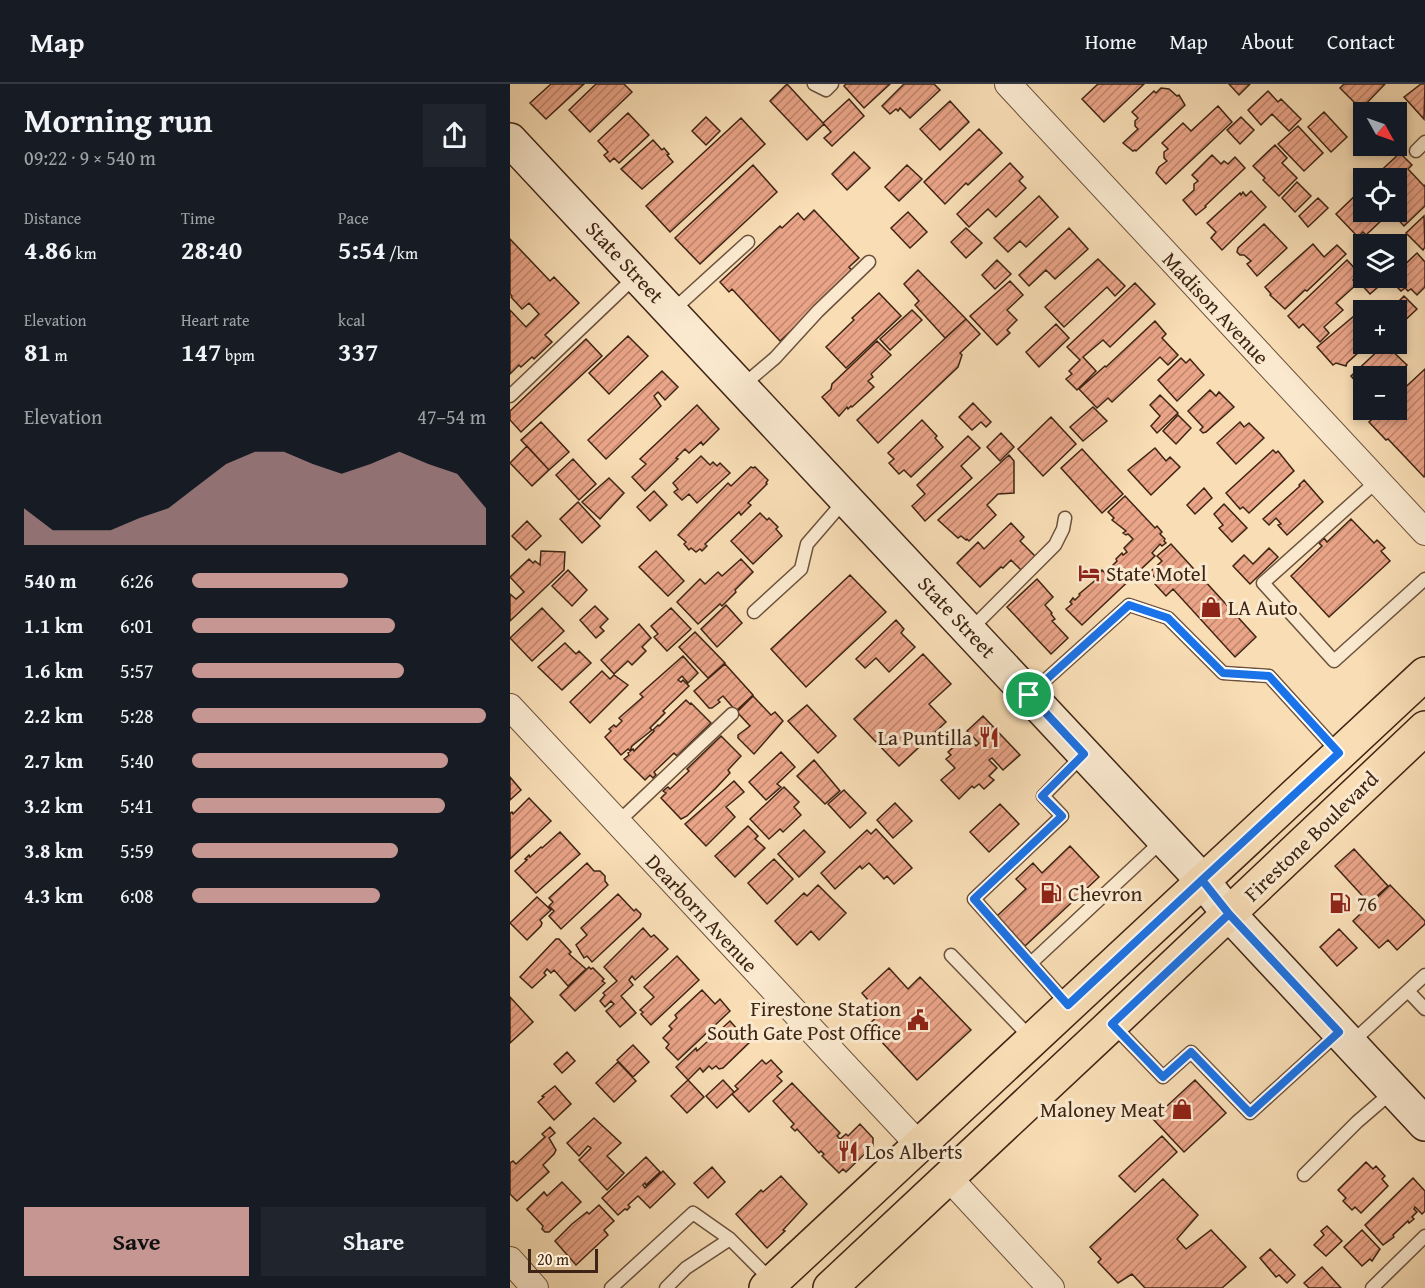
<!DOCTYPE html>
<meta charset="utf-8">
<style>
:root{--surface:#171b24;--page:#20242c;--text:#f1f3f6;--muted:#9ea1a6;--line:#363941;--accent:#c59692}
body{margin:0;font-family:"Gentium Book Plus",serif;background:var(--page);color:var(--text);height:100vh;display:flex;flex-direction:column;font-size:22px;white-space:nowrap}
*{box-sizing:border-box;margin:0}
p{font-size:20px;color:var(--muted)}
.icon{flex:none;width:33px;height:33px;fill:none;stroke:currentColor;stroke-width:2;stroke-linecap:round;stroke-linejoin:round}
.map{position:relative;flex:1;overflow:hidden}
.details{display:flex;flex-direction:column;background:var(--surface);width:510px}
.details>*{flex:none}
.needle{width:39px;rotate:130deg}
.fabs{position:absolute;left:843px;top:18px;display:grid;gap:12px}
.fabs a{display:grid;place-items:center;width:54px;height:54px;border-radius:0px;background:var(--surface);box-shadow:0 3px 9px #0003;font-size:30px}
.scale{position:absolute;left:18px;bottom:15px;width:70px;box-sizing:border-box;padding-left:6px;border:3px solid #3e2414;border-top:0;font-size:16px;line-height:21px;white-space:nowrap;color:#3e2414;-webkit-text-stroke:4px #fae9cf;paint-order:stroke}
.pin{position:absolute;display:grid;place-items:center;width:51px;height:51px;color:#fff;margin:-26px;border:3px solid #fff;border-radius:50%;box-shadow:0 2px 6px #0007}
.round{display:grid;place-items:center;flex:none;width:63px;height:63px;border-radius:0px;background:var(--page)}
.overview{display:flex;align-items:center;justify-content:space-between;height:102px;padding:0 24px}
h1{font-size:33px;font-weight:800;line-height:45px}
.figures{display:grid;grid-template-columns:repeat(3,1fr);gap:9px;height:102px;padding:6px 24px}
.figures div{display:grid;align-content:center}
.figures b{font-size:26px;font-weight:800}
.figures small{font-size:16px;font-weight:400}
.figures p{font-size:16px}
.chart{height:168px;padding:12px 24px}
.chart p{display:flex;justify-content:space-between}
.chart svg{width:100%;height:108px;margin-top:6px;fill:var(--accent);opacity:.7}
.primary-button{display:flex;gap:12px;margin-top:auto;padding:12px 24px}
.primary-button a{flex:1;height:69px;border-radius:0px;background:var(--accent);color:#111;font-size:24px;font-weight:800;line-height:69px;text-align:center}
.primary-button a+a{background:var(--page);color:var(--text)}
ul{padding:0 24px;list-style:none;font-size:20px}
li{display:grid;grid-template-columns:96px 72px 1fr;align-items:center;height:45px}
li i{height:15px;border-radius:8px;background:var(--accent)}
header{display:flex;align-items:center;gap:36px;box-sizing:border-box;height:84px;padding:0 30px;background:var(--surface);border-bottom:2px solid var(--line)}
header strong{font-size:28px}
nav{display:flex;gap:33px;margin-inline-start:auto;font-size:21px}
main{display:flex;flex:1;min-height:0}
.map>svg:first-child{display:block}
</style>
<header>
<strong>Map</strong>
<nav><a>Home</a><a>Map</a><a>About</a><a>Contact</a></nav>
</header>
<main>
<section class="details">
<div class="overview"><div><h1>Morning run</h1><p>09:22 · 9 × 540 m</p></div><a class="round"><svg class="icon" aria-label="share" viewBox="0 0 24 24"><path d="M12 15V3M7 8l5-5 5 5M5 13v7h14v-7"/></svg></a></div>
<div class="figures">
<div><p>Distance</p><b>4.86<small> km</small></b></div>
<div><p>Time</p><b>28:40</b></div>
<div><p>Pace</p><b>5:54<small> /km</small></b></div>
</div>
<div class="figures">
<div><p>Elevation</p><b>81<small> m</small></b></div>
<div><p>Heart rate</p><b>147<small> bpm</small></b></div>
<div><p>kcal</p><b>337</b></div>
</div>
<div class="chart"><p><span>Elevation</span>47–54 m</p>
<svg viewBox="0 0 160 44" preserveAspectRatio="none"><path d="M0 44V29L10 38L20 38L30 38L40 33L50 29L60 20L70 11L80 6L90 6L100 11L110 15L120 11L130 6L140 11L150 15L160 29V44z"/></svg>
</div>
<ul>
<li><b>540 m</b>6:26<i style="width:53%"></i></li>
<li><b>1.1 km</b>6:01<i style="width:69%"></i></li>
<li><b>1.6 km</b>5:57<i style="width:72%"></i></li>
<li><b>2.2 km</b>5:28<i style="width:100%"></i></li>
<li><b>2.7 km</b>5:40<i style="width:87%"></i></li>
<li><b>3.2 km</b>5:41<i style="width:86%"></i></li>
<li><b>3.8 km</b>5:59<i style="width:70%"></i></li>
<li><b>4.3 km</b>6:08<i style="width:64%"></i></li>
</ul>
<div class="primary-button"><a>Save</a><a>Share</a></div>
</section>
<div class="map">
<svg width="915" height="1204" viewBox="0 0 915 1204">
<defs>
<pattern id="building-hatch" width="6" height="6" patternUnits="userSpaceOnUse" patternTransform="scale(1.5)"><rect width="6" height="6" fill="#eaa488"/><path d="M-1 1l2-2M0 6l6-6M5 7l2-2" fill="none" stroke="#bf856e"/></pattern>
</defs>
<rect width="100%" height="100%" fill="#f8ddb5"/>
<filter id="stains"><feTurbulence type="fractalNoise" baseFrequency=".00333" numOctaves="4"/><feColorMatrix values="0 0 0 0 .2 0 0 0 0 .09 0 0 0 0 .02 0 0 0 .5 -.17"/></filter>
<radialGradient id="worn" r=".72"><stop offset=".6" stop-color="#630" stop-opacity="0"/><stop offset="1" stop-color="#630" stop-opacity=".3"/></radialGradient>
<path fill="url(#building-hatch)" stroke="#3e2414" stroke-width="1.5" d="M41 0H74L36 35 20 19Z
M86 0H114L122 8 80 48 59 26Z
M277 0 313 39 339 15 354 32 322 62 314 54 321 48 314 40 297 56 260 17Z
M336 0H380L354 24 334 2Z
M394 0H424L430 6 400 34 390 24 388 27 386 25 380 30 372 22Z
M588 0H634L594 38 572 15Z
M719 0H740L729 11Z
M834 0H875L851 25 830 4Z
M911 0H915L914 35 894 13Z
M651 4 659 5 667 12 669 11 675 21 626 67 625 66 623 67 613 59 628 45 625 42V37L628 34 622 28 644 7 646 9Z
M758 7 768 18 771 15 791 35 779 47 762 30 751 41 738 26Z
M440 17 459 38 430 66 410 45Z
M708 22 722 38 656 100 646 89 649 83 657 77 654 74V68L658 65 652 59 673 39 681 47Z
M814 28 837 53 821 68 798 43Z
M118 29 139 51 109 79 104 74 100 78 94 71 98 68 88 57Z
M196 33 210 47 196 61 182 47Z
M731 33 744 46 730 60 717 46Z
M231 34 255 60 160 148 136 122Z
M788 42 813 69 794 87 768 60Z
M469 45 492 69 458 101 456 99 435 120 414 98Z
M143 56 152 66 154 64 159 70 157 71 163 78 132 105 111 85Z
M765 61 777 74 772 79 787 94 769 112 753 96 755 94 743 82Z
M344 68 360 84 337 106 322 90Z
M890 69 902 81 898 85 914 102 915 101V122L894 142 881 128H886V94H863Z
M702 71 711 80 714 77 718 80 725 73 735 84 695 122 696 123 686 131 673 116 684 106V100L688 97 682 91Z
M500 79 513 93 509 97 516 104 486 133 478 125 459 143 447 130Z
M243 81 267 108 190 180 165 154Z
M397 81 412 95 389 117 375 103Z
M787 98 801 112 785 128 772 114Z
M851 106 854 108V128H871L876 132 856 151 853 148 848 153 826 130Z
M741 107 756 123 712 166 701 154 706 148 697 139 730 109 731 111 733 108 736 112Z
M529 112 548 133 516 163 510 157 498 168 484 154Z
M808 114 818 124 798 143 789 132Z
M304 126 349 174 339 183 343 188 270 257 222 205 219 208 210 198 270 142 272 144 288 129 294 136Z
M398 128 417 148 400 164 381 144Z
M914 132 915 163 913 166 896 149Z
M754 140 777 164 747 192 737 180 741 177 734 171H730L727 168 728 164Z
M456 144 472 159 456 174 441 158Z
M559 144 578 165 545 195 536 186 519 202 509 191Z
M0 155 40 197 44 193 69 219 35 251 42 258 24 275 22 273 11 283 9 281 0 290V226L16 243 29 230 19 219 12 225 1 213 2 212 0 210Z
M803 160 814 173 827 161 836 170 797 207 795 206 775 225 760 211 761 210 755 203Z
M907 169 915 178V203L907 211 901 205 898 207 895 204 891 207 880 196 886 194V189Z
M588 175 615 202 605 212 597 203 554 243 535 223Z
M487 176 501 190 485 205 472 191Z
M837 176 850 190 843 196 847 200 826 219 833 226 814 243 819 249 810 258 793 240 789 244 778 232Z
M408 186 456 235 435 254 405 221 409 217 394 200Z
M854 192V194H873L876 196 860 210 848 197Z
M500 197 513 211 497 226 507 236 497 246 500 249 487 261 460 232Z
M625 199 645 220 600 263 593 256 573 273 586 287 567 306 556 295 562 290 559 287 570 276 557 263Z
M369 209 391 232 336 284 316 263 344 236 342 234Z
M894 212 907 225 890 241 886 237V226H880Z
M402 226 412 236 380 266 370 255Z
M844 232 854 242V260H858L837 279 836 282 826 279 823 281 807 263Z
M456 235 470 250 450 269 452 271 448 283 368 359 347 336Z
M645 237 656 250 652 254 668 271 658 281 650 273 602 318 598 314 587 324 569 305 595 282 596 283Z
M546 240 559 254 529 283 516 268Z
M118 252 138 272 99 310 79 289Z
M76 255 92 272 11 348 0 336V327Z
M367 257 381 271 361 290 363 293 358 297 364 303 342 323 341 322 338 325 337 323 329 332 312 313 321 305 322 300Z
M875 260 897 281 885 292H854V306H847L846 303 848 300 841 292Z
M671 274 676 279 680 275 694 291 667 317 648 296Z
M915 285V392L914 393 878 355 876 356 859 338 872 326H886V312Z
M152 287 168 303 155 316 148 308 144 312 151 322 96 375 78 356Z
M700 306 706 312 709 308 724 323 696 348 693 349 690 346 693 343 678 327Z
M650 311 668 329 647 349 641 342 650 332 640 321Z
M463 319 481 338 476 343 471 338 462 346 449 333Z
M187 321 209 345 193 361 191 358 179 369 175 365 166 374 168 375 135 407 122 393 136 380 130 375Z
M583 323 597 337 573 357 560 343Z
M668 331 681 344 666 360 653 347Z
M541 333 566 360 533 392 508 365Z
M412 336 427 352 425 354 433 363 401 393 394 386 389 390 379 379 384 375 378 369Z
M31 338 59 368 39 386 11 356Z
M730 338 734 343 739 339 754 354 726 380 707 359Z
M491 349 504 363 490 377 477 363Z
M458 352 470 364 451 382 462 394 415 437 402 422 415 410 407 401Z
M17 362 39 386 22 402 0 379Z
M645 364 656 377 660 373 670 383 641 411 618 386Z
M572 365 613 410 592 429 551 384Z
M763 366 766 369 768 367 784 387 739 429 733 423 730 425 716 409Z
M499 371 504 377V409L488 410 477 421 486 431 459 457 457 455 456 456 451 452 448 454 428 436Z
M191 372 200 381 203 378 207 382 210 379 220 389 187 419 179 410 172 416 164 408 168 405 163 399Z
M63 375 86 400 69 416 46 391Z
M241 383 243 384 245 383 258 396 256 399 257 400 238 419 241 421 231 431 229 428 195 460 197 462 192 467 190 465 186 468 181 464 179 466 174 460 176 458 168 451 218 399 221 402Z
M99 394 114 409 90 435 72 418Z
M794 396 813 418 777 451 768 441 771 440 766 434 759 441 753 435 790 402 789 401Z
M694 404 702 414 685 430 677 421Z
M144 407 157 421 140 437 127 423Z
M615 412 645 444 647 442 652 448 650 450 655 455 654 457 656 459 652 462 650 460 642 469 645 472 572 541 556 525 562 520 560 518 563 514 565 516 570 511 569 510 588 494 586 492 592 486 595 489 607 477 606 475 612 469 613 471 617 468 614 464 623 455 618 450 616 451 613 449 616 447 602 436 604 434 598 428Z
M68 418 90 442 72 459 50 435Z
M714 420 737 444 722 458 709 444 713 441 704 430Z
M250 429 257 436 259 434 268 443 266 445 272 452 243 480 221 457Z
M841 435 864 459 867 456 875 464 871 467 880 477 819 533 781 492 812 462 809 459 814 454 817 458Z
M17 437 31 452 16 466 2 452Z
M501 439 514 453 510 457 528 475 514 489 501 476 493 484 491 483 470 503 447 479 468 458 474 465Z
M661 460 746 553 725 573 663 505 656 512 645 500 648 497 640 488 652 477 647 472Z
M759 464 768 473 740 500 723 482 734 471 743 480Z
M31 467 55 468 54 486 0 537V510L6 515 14 508 0 493 19 475 23 479 25 477 30 481Z
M146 467 174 497 158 512 129 483Z
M231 475 243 488 225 506 226 508 212 522 210 520 188 540 167 518 190 495 195 500 208 488 212 492Z
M58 486 77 506 62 522 42 502Z
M340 491 376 528 296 603 261 565Z
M527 495 543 513 535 521 542 529 541 530 545 535 542 537 558 554 541 570 497 523Z
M216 521 232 539 207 563 191 545Z
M85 522 98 535 90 543 94 547 86 554 70 536Z
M32 524 54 547 22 577 0 554Z
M161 524 181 545 157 567 144 553 148 550 141 542Z
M386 536 394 545 391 549 405 563 379 588 366 574 355 584 346 575Z
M129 540 141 554 132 563 136 567 122 581 118 577 104 590 91 576Z
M185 548 215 579 198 594 169 563Z
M55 559 66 570 69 567 81 579 52 606 28 583Z
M413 570 441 600 419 620 436 638 389 682 344 635Z
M173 572 188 589 178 599 172 592 168 596 171 598 173 596 179 602 153 627 155 629 140 644 142 646 122 662 120 667 118 665 111 671 95 653 101 647 99 645 104 641 106 643 112 637 109 634 133 613 130 610Z
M215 580 243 611 226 627 213 612 208 616 210 618 202 624H199L184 607Z
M92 587 100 595 104 591 118 601 80 639 60 618Z
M243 612 261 631 265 628 273 637 244 670 228 654V651L240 642 227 628Z
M176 616 180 620 181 619 201 639 167 672 164 669 144 688 146 691 143 694 140 691 135 696 114 675 119 671 118 669 123 665 124 667 144 647 143 646 148 641 149 642Z
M297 621 326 652 308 669 278 637Z
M473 632 510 671 493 686 482 674 479 676 487 684 479 692 484 696 474 705 469 700 464 704 462 702 449 715 431 696 445 684 436 675 441 671 438 668 452 655 455 658 459 654 466 662 469 659 457 647Z
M211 652 231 672 218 686 220 689 206 704 177 732 171 735 151 714 156 709 153 707 158 703 160 705 179 687 177 685Z
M271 668 285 683 267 700 271 703 256 716 239 698Z
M304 676 330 707 315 720 287 692Z
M0 693 11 706 0 716Z
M224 697 234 708 216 723 225 733 196 762 175 740Z
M274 703 289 718 284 723 291 731 273 748 270 745 259 755 240 735Z
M334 706 356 729 340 744 318 720Z
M19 714 41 737 0 775V729L2 728 3 730Z
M385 719 402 737 383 754 367 736Z
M490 720 509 740 479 768 460 748Z
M238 742 248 752 245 755 255 764 225 793 205 772Z
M366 745 402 784 384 800 377 792 374 795 359 779 352 785 350 782 325 805 311 789 357 746 361 750Z
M294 746 315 768 289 793 268 770Z
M50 748 70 770 26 809 5 787 17 776 15 775 19 771 20 773 31 763 32 764Z
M560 762 589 793 515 862 487 832 516 805 506 795 523 779 532 789Z
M844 765 878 802 859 819 825 782Z
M264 775 283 795 257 820 238 799Z
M77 779 84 787H90L95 792V797L98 801 51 845 39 832 44 827 39 822 43 818 39 814Z
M308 801 336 829 309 856 301 847 287 861 265 837 294 809 297 812Z
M880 801 915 837V840L887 866 878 856 869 864 843 837Z
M108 810 124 827 126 825 131 830 130 833 82 878 77 872 74 874 66 861 77 851 71 844Z
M27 813 41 826 30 836 32 839 31 842 17 856 0 839Z
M133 844 141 853 144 851 158 865 125 896 122 892 119 896 123 901 111 912 126 929 110 943 96 927 104 920 101 917 95 923 90 917 95 911 93 909 107 897 94 883Z
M829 845 847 864 827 882 810 863Z
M46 855H49L61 868 59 870 76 885 58 902 44 886 41 889 37 885 34 889 36 891 22 904 10 893Z
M167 872 189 896 141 941 131 930 133 928 130 926 144 913 134 903Z
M79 883 81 885 83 884 94 895 92 897 95 899 65 927 50 911Z
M379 884 398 905 410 893 461 946 407 996 357 942 370 930 352 909Z
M192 906 205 920 210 915 220 927 168 976 156 964 159 960 153 954 162 945 159 942 167 934 165 931Z
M0 913 23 938 0 959Z
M220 937 228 946 232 943 237 947 238 946 244 952 243 955 213 984 209 985 206 982 202 985 199 982 193 988 190 984 178 996 166 983 186 964 187 967Z
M123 961 139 978 123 993 107 976Z
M57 968 65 977 52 989 44 980Z
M252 976 256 980 261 976 272 988 267 992 272 997 239 1028 222 1010 228 1005 225 1002Z
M108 978 126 997 104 1018 86 999Z
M178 996 194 1013 177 1029 161 1012Z
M213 996 224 1008 207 1024 196 1012Z
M685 996 716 1029 674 1068 643 1035Z
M282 999 330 1049 327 1052 330 1055 336 1050 338 1052 350 1040 363 1054V1062L336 1088 333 1085 329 1089 312 1072 314 1070 311 1067 309 1069 287 1045 285 1047 281 1043 284 1040 263 1017Z
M45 1002 61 1020 44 1036 28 1018 34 1013 32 1012Z
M84 1034 111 1059 97 1072 114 1089 97 1106 69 1076 81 1064 78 1062 69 1072 57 1059Z
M40 1043 45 1049 39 1054 46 1066 44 1070 33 1081 39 1088 7 1117 0 1110V1079L3 1077 6 1080 35 1053 32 1050Z
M652 1052 667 1068 625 1108 609 1092Z
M136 1073 150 1088 136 1101 135 1099 133 1101 135 1104 153 1087 165 1100 140 1124 128 1112 118 1121 120 1123 117 1126 115 1125 108 1131 92 1114Z
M856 1078 863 1085 866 1082 875 1092 872 1095 878 1102 851 1129 845 1123 842 1126 833 1117 836 1114 828 1106Z
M202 1083 215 1098 198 1114 184 1099Z
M271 1092 297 1120 273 1146 275 1147 257 1164 226 1130 251 1106 253 1108Z
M903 1094 915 1107V1127L912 1130 905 1123 904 1125 907 1128 902 1133 904 1135 899 1139 898 1137 883 1151 884 1153 873 1161 855 1141Z
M653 1095 688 1131 667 1155 676 1165 701 1146 736 1183 712 1204H635L622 1190 608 1199 588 1178 591 1175 580 1163Z
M52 1098 71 1118 39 1148H35L32 1145 33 1142 17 1125 34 1108 37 1112Z
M89 1121 104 1137 94 1146 98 1151 66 1181 45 1157 62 1140 77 1128 79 1130Z
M817 1142 832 1157 816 1172 804 1161 814 1151 811 1147Z
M852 1146 870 1165 862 1177 860 1175 852 1182 834 1163Z
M760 1165 785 1191 777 1199 769 1191 766 1193 750 1174Z
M812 1183 831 1204H799L794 1199Z"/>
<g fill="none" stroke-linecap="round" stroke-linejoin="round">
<defs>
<path id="service" d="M304 0 316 6 322 0
M906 67 915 58
M162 227 238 158
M232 302 265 274 308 227 359 178
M0 312 126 192
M867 397 753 499 824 577 915 495
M244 528 291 485 297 460 335 416
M460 546 545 461 553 445 555 434
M520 610 619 521 658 534 713 589 759 592 829 669
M107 739 222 630
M441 871 521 954
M521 879 653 756
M898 907 915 925
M557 920 464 815 552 732 533 712 574 670
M602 940 653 993 681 968 740 1029 828 949
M841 959 915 891
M794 1091 847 1038 883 1007
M101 1204 183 1129 220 1155 262 1197
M156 1204 176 1184 220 1155
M862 1204 915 1152"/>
<path id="minor" d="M498 0 915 448
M0 623 409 1061
M438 1093 541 1204
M0 1176 25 1204"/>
<path id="secondary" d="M0 56 692 796 719 830 915 1040"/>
<path id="primary" d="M256 1204 915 590
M320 1204 602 940 915 644"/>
</defs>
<use href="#service" stroke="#6c523c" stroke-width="15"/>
<use href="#minor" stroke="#6c523c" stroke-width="28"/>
<use href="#secondary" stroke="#3e2414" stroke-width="36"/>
<use href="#primary" stroke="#3e2414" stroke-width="36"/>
<use href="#service" stroke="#fae9cf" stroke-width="12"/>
<use href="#minor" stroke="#fae9cf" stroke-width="26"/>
<use href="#secondary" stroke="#fae9cf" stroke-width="33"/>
<use href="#primary" stroke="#f8ddb5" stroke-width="33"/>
</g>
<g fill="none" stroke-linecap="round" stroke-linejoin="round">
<defs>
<path id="route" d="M519 611 574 670 532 712 552 732 464 815 558 921 692 796 719 830 829 948 740 1029 681 968 653 993 602 940 719 830 692 796 829 669 759 592 713 589 658 534 619 521 519 611"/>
</defs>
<use href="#route" stroke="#fff" stroke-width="12"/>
<use href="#route" stroke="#1a73e8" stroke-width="8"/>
</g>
<defs>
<symbol id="hotel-bare" viewBox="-9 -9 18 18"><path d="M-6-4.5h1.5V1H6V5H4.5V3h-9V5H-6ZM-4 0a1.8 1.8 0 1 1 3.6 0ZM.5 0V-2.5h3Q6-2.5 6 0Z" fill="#8f2418" stroke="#fae9cf" stroke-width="2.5" paint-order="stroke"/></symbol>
<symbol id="shop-bare" viewBox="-9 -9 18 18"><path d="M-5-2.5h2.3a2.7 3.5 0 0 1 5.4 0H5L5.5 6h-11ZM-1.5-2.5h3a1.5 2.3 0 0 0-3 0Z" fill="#8f2418" stroke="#fae9cf" stroke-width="2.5" paint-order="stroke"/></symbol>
<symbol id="restaurant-bare" viewBox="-9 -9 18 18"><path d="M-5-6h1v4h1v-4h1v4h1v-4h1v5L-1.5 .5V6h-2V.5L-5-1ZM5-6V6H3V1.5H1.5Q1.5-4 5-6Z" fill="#8f2418" stroke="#fae9cf" stroke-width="2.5" paint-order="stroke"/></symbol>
<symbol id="fuel-bare" viewBox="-9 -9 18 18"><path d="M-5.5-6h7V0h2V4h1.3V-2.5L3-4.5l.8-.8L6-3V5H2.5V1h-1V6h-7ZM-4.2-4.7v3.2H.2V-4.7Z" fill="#8f2418" stroke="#fae9cf" stroke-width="2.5" paint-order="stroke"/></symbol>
<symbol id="civic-bare" viewBox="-9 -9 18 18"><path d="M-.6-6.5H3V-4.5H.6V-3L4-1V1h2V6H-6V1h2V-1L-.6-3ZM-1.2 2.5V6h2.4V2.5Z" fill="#8f2418" stroke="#fae9cf" stroke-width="2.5" paint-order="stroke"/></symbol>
</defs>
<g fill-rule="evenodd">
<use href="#hotel-bare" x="564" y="474" width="30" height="30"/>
<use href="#shop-bare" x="686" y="508" width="30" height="30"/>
<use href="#restaurant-bare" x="464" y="638" width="30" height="30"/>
<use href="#fuel-bare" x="526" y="794" width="30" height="30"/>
<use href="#fuel-bare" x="815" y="804" width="30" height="30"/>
<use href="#civic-bare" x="393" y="921" width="30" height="30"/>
<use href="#shop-bare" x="657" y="1010" width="30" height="30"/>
<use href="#restaurant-bare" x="323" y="1052" width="30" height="30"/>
</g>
<g text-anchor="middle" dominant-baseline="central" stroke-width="6" stroke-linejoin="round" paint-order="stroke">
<g font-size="21" fill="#3e2414" stroke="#fae9cf">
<text transform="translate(115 178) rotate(47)">State Street</text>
<text transform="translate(706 224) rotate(47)">Madison Avenue</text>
<text transform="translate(447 533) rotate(47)">State Street</text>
<text transform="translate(801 752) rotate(-44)">Firestone Boulevard</text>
<text transform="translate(192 829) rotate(47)">Dearborn Avenue</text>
</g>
<g font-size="21" fill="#3e2414" stroke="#fae9cf" text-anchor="start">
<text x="596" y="489">State Motel</text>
<text x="718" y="523">LA Auto</text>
<text x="462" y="653" text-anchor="end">La Puntilla</text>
<text x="558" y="809">Chevron</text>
<text x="847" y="819">76</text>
<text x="391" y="924" text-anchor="end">Firestone Station<tspan x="391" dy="24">South Gate Post Office</tspan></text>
<text x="655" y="1025" text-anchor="end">Maloney Meat</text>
<text x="355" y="1067">Los Alberts</text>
</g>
</g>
<rect width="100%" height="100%" filter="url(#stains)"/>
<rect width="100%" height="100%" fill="url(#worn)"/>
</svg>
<div class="fabs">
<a><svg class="needle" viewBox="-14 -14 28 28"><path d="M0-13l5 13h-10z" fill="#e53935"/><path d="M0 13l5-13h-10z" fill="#9ea1a6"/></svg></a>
<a><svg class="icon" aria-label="locate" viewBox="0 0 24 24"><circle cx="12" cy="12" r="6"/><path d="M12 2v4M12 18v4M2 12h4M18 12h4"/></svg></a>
<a><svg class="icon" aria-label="layers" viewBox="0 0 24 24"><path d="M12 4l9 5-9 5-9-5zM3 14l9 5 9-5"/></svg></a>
<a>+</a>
<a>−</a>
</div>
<div class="scale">20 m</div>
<div class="pin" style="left:519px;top:611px;background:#1e9e55"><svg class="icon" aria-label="arrive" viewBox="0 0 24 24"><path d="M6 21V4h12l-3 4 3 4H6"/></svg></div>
</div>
</main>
